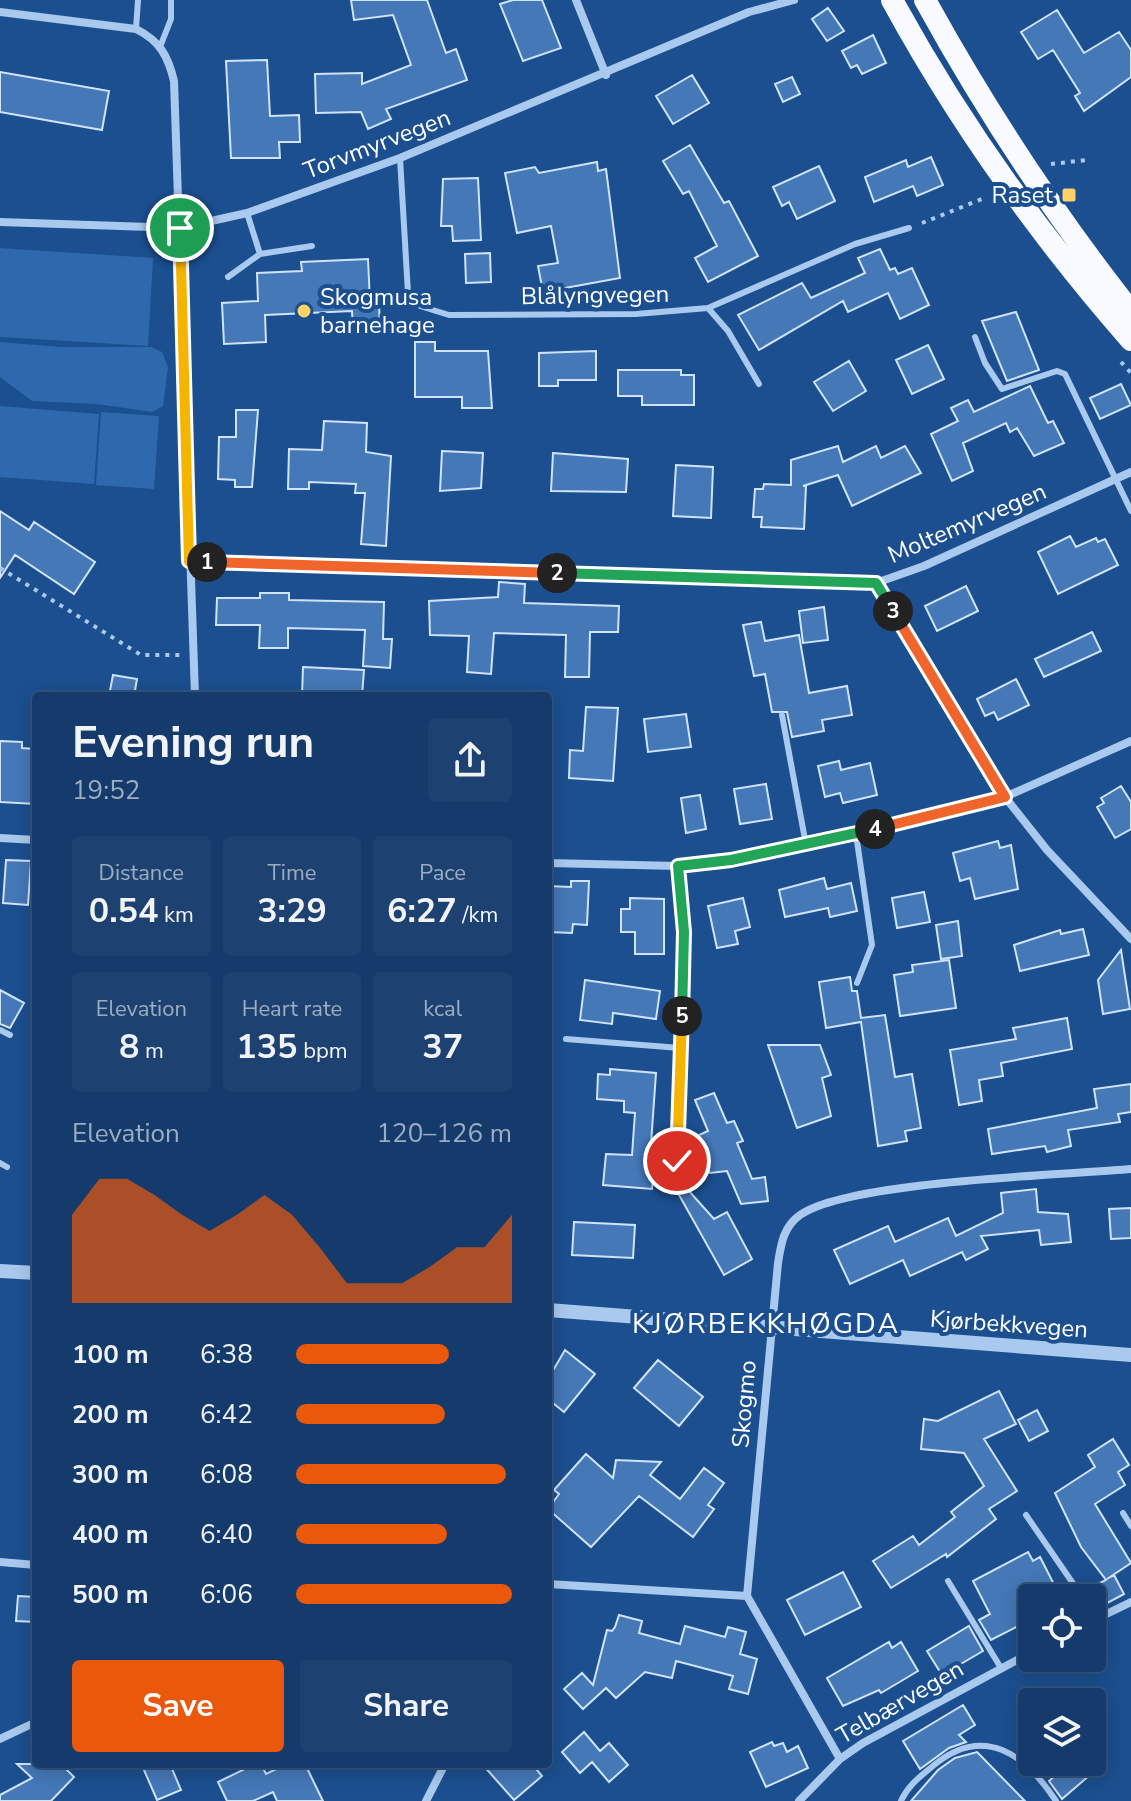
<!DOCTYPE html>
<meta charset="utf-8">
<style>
:root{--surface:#143b6b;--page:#1d4271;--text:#f1f3f6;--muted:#9dadc1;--line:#33557e;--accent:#ea580c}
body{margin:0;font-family:"Nunito Sans",sans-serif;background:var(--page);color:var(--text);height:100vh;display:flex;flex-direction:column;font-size:30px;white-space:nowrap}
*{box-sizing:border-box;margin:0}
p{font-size:26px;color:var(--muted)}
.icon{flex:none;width:44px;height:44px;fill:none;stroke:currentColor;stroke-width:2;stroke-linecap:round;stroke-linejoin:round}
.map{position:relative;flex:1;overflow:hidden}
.drawer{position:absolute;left:32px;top:692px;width:520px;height:1076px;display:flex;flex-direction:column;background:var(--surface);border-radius:8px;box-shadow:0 4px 20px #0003,0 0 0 2px var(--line)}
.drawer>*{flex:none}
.buttons{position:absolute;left:1018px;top:1584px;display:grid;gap:16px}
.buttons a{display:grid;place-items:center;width:88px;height:88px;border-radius:8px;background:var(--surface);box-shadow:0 4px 20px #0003,0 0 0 2px var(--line);font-size:40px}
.pin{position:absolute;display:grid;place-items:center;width:68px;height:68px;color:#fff;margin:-34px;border:4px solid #fff;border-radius:50%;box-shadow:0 2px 8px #0007}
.km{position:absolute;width:40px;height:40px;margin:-20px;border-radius:50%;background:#222;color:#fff;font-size:22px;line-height:40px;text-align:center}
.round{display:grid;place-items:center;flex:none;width:84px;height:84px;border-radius:8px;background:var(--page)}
.head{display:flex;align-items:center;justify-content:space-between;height:136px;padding:0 40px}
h1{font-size:44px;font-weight:700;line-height:60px}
.metrics{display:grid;grid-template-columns:repeat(3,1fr);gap:12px;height:136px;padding:8px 40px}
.metrics div{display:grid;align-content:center;border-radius:8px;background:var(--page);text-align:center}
.metrics b{font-size:34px;font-weight:700}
.metrics small{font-size:22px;font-weight:400}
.metrics p{font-size:22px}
.chart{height:224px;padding:16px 40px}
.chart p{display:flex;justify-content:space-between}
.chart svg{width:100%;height:144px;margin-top:8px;fill:var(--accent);opacity:.7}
.action{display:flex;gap:16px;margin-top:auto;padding:16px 40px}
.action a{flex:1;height:92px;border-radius:8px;background:var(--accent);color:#fff;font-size:32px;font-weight:700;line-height:92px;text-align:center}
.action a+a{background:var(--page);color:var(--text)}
ul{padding:0 40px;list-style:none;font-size:26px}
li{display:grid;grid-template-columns:128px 96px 1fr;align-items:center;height:60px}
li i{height:20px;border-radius:10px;background:var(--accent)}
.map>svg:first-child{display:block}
</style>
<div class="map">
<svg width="1131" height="1801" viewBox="0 0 1131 1801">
<rect width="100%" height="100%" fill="#1b4f8f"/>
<path fill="#2e69ad" d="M0 248 153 258 148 346 0 337Z
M0 342 62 347H151L162 352 168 367 163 406 152 412 97 404 32 401 0 377Z
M0 406 99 414 94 484 0 477Z
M101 412 159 416 154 489 96 485Z"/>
<path fill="#4478b7" stroke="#cfe3fa" stroke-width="2" d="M351 0H427L446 53 456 49 467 80 386 109 391 119 368 129 361 112 316 113 315 74 362 73V84L411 65 393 15 354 20Z
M513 0H542L561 48 523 61 500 4Z
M828 8 844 31 827 41 812 19Z
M1057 10 1084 53 1119 32 1131 50V77L1084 111 1075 96 1080 93 1053 50 1038 59 1021 32Z
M873 35 886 63 862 74 857 65 851 68 842 51Z
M267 60 270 116 299 115 300 142H279L280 158H231L226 61Z
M0 72 109 91 102 130 0 112Z
M692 75 709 103 673 124 656 96Z
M792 77 800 94 783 102 775 84Z
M690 145 724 203 729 201 758 256 708 282 695 258 717 246 689 191 683 194 663 161Z
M931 157 943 185 917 196 913 186 874 202 865 177 906 160 908 167Z
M597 162 598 171 606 169 620 278 543 292 538 266 558 263 551 226 517 233 505 173 535 167 539 173Z
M819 166 835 201 797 219 789 202 782 206 773 187Z
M478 178 481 240 453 241 452 226H441L443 179Z
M880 249 890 270 895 268 898 274 912 268 929 305 900 319 888 293 848 312 843 301 759 350 738 315 802 283 811 298 865 273 858 258Z
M490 253 491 282 466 283 465 254Z
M368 259 370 302 379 301 380 329 353 330 352 311 265 315 266 342 224 344 222 303 258 301 257 273 302 271 301 262Z
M1016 312 1039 370 1007 381 982 321Z
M415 342H435V351H488L492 408H462V397H415Z
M928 345 944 379 912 394 896 360Z
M596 351V380H558V386H539V353Z
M849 361 866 391 833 411 814 382Z
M618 370H681V375H694V405H642V396H618Z
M1121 384 1131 405 1100 419 1090 398Z
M1030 386 1048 423 1053 421 1064 443 1034 456 1017 428 1010 432 1006 423 963 443 973 471 952 481 931 434 958 421 951 408 968 400 974 412Z
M236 410H258L252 487H235V480L218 479 219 437H236Z
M324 421 367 423 366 452 391 456 386 546 361 544 365 493H355L356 484 309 482V489H288L289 449 322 450Z
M838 446 843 462 876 446 881 458 905 446 921 473 852 506 838 475 803 486H806L804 529 761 527 762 517H753L755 489H763L764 484 791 485V460Z
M442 451 483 453 481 488 440 491Z
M553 453 628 459 626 492 551 491Z
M676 465 713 467 711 518 673 516Z
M0 511 29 530 34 522 95 562 74 594 15 555 0 578Z
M1070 536 1076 547 1096 538 1098 542 1105 539 1118 565 1058 594 1038 552Z
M499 582 525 584 524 603 619 606 618 632H590L589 677H565L566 635 494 633 491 674 467 672 469 636 430 635 429 601 498 597Z
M966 586 978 611 937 631 925 606Z
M260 593H289V600L384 602 383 639H392L390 668 363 666 365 630 288 628V648H259L260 625H216L217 598H260Z
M824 607 828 640 803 643 799 611Z
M761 622 765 641 799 635 809 693 847 686 852 715 822 720 824 731 792 737 787 712H772L765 674 754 676 743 625Z
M1092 632 1101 651 1044 677 1035 659Z
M303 667 364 670 362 696H302Z
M113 675 137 679 134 696H109Z
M1016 679 1029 705 998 720 994 712 985 716 977 699Z
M586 707 618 708 613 781 569 778 570 750 583 751Z
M686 714 691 747 648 752 644 719Z
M0 741 22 742V748L36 749V804L0 802Z
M839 761 841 770 870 763 877 795 843 803 840 793 825 797 818 766Z
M766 784 772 819 740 824 734 789Z
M1121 786 1131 802V829L1115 838 1097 807 1104 803 1101 798Z
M700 795 706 829 686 833 681 798Z
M998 841 1000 848 1011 845 1018 889 975 899 970 878 960 881 953 853Z
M6 860 31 861 28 905 3 903Z
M824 878 827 889 851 883 857 911 830 917 828 908 785 917 779 890Z
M571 881H589L587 925 573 924 572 933 548 932V886L571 887Z
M924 892 930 922 897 928 892 898Z
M630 898 664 899V954H635V932H621V909H630Z
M743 898 750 927 735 931 738 944 717 948 708 906Z
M958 921 962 956 941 959 936 925Z
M1083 929 1089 955 1020 971 1014 945 1060 930 1061 934Z
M1121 950 1130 1009 1103 1014 1098 980Z
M949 960 956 1008 900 1016 894 975 913 972 912 965Z
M850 977 852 991H857L861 1018 885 1015 895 1077 912 1074 921 1128 905 1131 907 1141 878 1146 861 1022 826 1028 819 982Z
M585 980 660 991 656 1019 613 1013 612 1024 580 1020Z
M0 990 24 1003 10 1028 0 1024Z
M1067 1018 1072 1049 1001 1063 1003 1076 979 1080 982 1101 959 1105 950 1050 1016 1039 1013 1028Z
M768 1045H820L831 1075 822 1078 831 1116 797 1128Z
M610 1069 656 1073 651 1144 669 1145 667 1170 654 1168 652 1189 603 1185 606 1154 632 1155 635 1113 624 1112V1101L597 1099 598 1074 610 1075Z
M1131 1084V1112L1118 1114 1120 1122 1068 1130 1071 1146 1047 1152 1045 1146 992 1154 988 1129 1097 1108 1094 1089Z
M714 1093 727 1123 734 1121 743 1141 737 1143 752 1179 765 1177 768 1201 741 1204 727 1171 710 1173 700 1148H705L699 1135 708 1131 695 1100Z
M680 1181 714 1219 727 1212 752 1259 724 1275 674 1186Z
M1036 1189 1038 1212 1068 1214 1071 1242 1041 1245 1039 1230 981 1236 988 1249 966 1260 962 1252 910 1276 903 1260 850 1284 834 1250 888 1226 895 1242 948 1218 956 1236 1003 1213 1001 1193Z
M1131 1208V1238L1111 1239 1109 1209Z
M574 1222 635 1225 633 1258 572 1255Z
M565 1350 595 1374 564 1412 548 1399V1379Z
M658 1360 703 1397 679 1426 634 1388Z
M999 1391 1016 1424 984 1439 1017 1491 989 1509 996 1519 947 1557 946 1554 891 1588 873 1561 913 1536 919 1545 955 1517 951 1512 984 1486 964 1453 921 1449 924 1419 938 1421Z
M1037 1410 1048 1431 1029 1441 1018 1420Z
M1113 1439 1129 1465 1118 1472 1125 1485 1095 1504 1131 1563 1107 1579 1114 1575 1124 1594 1100 1607 1090 1588 1106 1580 1081 1547 1055 1493 1095 1467 1088 1455Z
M586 1454 613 1478 616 1460 661 1462 650 1475 680 1499 704 1468 724 1483 708 1505 714 1509 693 1537 639 1496 591 1547 548 1509 559 1494 554 1490Z
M1028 1552 1033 1561 1040 1557 1061 1598H1032V1619L991 1640 979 1620 990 1614 973 1581Z
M843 1572 861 1607 805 1635 787 1600Z
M18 1596 36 1597V1622L16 1621Z
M619 1615 642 1621 639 1633 680 1644 685 1626 725 1637 728 1627 746 1632 740 1654 757 1659 748 1694 729 1689 733 1676 676 1661 672 1678 645 1672 616 1698 606 1688 583 1709 564 1689 582 1673 593 1685 607 1630 612 1631 615 1627Z
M969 1626 983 1651 942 1675 927 1651Z
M889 1642 892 1648 901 1642 918 1671 881 1693 879 1690 843 1706 827 1678Z
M963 1705 975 1725 959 1735 966 1742 949 1748 920 1769 903 1741Z
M584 1732 600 1751 609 1743 628 1765 609 1782 592 1762 580 1773 562 1752Z
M772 1742 774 1746 783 1743 787 1752 798 1746 808 1768 766 1787 750 1752Z
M977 1752 1025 1801H911L938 1770 955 1758Z
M1071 1762H1105L1062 1799 1049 1781Z
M17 1764H61L74 1777 51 1801H0V1795L32 1778Z
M159 1764H170L181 1790 157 1800 144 1770Z
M255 1764H261L266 1774 287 1764H305L323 1801H277L273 1792 253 1801H227L218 1782Z
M482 1764H532L542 1776 514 1800Z"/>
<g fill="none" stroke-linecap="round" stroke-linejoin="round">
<path stroke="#a9c9ee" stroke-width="4" stroke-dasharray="4 6" stroke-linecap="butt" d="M1051 164 1087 160
M922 223 987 197
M1121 362 1131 373
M0 568 141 655H181
M883 596 997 783"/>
<path stroke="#a9c9ee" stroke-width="6" d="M136 29 138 0
M160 47 171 19V0
M400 158 408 293 420 306 449 315 636 314 708 308 855 244 909 228
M247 213 260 254
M228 277 260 254 312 246
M708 308 728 331 759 384
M975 337 985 363 1002 389 1057 371 1065 374 1131 511
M782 715 806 845
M856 834 872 945 857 983
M0 1030 10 1035
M566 1039 680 1048
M0 1163 7 1167
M1123 1513 1131 1526
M1026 1515 1083 1598
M948 1581 1001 1668
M901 1801C908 1785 921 1776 934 1765 984 1724 1025 1754 1056 1801"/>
<path stroke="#a9c9ee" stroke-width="8" d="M576 0 606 75
M0 12 136 29C160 41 168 56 174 81L195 696
M0 222 180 228 247 213 400 158 749 12 794 0
M189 561 876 583 924 566 1131 472
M1005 797 1047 850 1131 939
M0 838 36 840
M548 863 678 866 806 845 1005 797 1131 741
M677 1161 684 932 678 866
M0 1562 36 1565
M548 1584 747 1596 778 1263C781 1245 783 1227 800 1215 848 1181 1063 1175 1131 1169
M747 1596 840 1759
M1092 1621 1131 1602
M0 1739 36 1722
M426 1801 445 1764
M799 1801 840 1759 863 1743 1032 1652"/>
<path stroke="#a9c9ee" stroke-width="14" d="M0 1271 36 1273
M548 1310 1131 1355"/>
<path stroke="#f8faff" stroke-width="22" d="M892 0C958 121 1040 236 1131 340
M925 0C985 109 1054 214 1131 312"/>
</g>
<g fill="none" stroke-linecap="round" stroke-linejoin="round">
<defs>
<path id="split-1" d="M180 228 189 561 207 562"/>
<path id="split-2" d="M207 562 557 573"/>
<path id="split-3" d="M557 573 876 583 893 611"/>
<path id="split-4" d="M875 829 1005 797 893 611"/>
<path id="split-5" d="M682 1016 684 932 678 866 731 860 875 829"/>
<path id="split-6" d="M677 1161 682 1016"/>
</defs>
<use href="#split-1" stroke="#fff" stroke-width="16"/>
<use href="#split-2" stroke="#fff" stroke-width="16"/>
<use href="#split-3" stroke="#fff" stroke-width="16"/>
<use href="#split-4" stroke="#fff" stroke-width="16"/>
<use href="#split-5" stroke="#fff" stroke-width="16"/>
<use href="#split-6" stroke="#fff" stroke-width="16"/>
<use href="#split-1" stroke="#f5b400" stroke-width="10"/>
<use href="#split-2" stroke="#f0652b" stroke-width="10"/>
<use href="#split-3" stroke="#22a559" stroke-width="10"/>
<use href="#split-4" stroke="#f0652b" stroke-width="10"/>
<use href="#split-5" stroke="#22a559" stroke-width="10"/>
<use href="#split-6" stroke="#f5b400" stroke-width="10"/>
</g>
<g fill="#ffd166" stroke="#1b4f8f" stroke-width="3">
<rect x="1061" y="187" width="16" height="16" rx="4"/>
<circle cx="304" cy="311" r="8"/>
</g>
<g text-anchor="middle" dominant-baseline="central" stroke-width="8" stroke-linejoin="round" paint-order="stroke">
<g font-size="24" fill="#fff" stroke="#1b4f8f">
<text transform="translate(377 144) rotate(-21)">Torvmyrvegen</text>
<text transform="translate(595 295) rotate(-1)">Blålyngvegen</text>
<text transform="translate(967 523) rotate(-23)">Moltemyrvegen</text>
<text transform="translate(1009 1324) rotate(4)">Kjørbekkvegen</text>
<text transform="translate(744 1404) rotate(-85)">Skogmo</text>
<text transform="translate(900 1702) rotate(-30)">Telbærvegen</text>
</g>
<g font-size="24" fill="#fff" stroke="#1b4f8f" text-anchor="end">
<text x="1053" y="195">Raset</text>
<text x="320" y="297" text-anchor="start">Skogmusa<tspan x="320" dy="28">barnehage</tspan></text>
</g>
<g font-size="28" letter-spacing="2" fill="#fff" stroke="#1b4f8f">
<text x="766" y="1324">KJØRBEKKHØGDA</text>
</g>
</g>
</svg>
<div class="buttons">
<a><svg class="icon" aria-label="locate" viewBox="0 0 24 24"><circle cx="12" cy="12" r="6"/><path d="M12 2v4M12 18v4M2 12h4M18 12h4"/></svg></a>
<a><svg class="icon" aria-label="layers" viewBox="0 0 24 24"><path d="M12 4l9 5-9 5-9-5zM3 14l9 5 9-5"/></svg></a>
</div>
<div class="pin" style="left:180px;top:228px;background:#1e9e55"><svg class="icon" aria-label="arrive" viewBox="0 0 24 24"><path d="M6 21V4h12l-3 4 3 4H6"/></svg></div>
<div class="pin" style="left:677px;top:1161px;background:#d93025"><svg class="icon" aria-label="check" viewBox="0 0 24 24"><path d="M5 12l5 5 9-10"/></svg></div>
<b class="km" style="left:207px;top:562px">1</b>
<b class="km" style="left:557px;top:573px">2</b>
<b class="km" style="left:893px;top:611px">3</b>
<b class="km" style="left:875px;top:829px">4</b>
<b class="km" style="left:682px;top:1016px">5</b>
<section class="drawer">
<div class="head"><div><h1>Evening run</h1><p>19:52</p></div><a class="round"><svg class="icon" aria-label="share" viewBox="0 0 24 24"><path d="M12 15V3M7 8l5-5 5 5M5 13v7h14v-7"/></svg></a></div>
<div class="metrics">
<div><p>Distance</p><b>0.54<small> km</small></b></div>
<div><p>Time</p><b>3:29</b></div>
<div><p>Pace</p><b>6:27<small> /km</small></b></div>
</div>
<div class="metrics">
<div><p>Elevation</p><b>8<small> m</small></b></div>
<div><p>Heart rate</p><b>135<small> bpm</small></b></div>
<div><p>kcal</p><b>37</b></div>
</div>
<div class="chart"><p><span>Elevation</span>120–126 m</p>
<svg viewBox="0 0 160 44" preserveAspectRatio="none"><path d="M0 44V17L10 6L20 6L30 11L40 17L50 22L60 17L70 11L80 17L90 27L100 38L110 38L120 38L130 33L140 27L150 27L160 17V44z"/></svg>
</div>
<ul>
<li><b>100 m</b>6:38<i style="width:71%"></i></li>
<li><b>200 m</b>6:42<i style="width:69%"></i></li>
<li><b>300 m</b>6:08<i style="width:97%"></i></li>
<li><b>400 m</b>6:40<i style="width:70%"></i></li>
<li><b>500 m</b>6:06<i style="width:100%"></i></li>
</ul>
<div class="action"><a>Save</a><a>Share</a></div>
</section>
</div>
